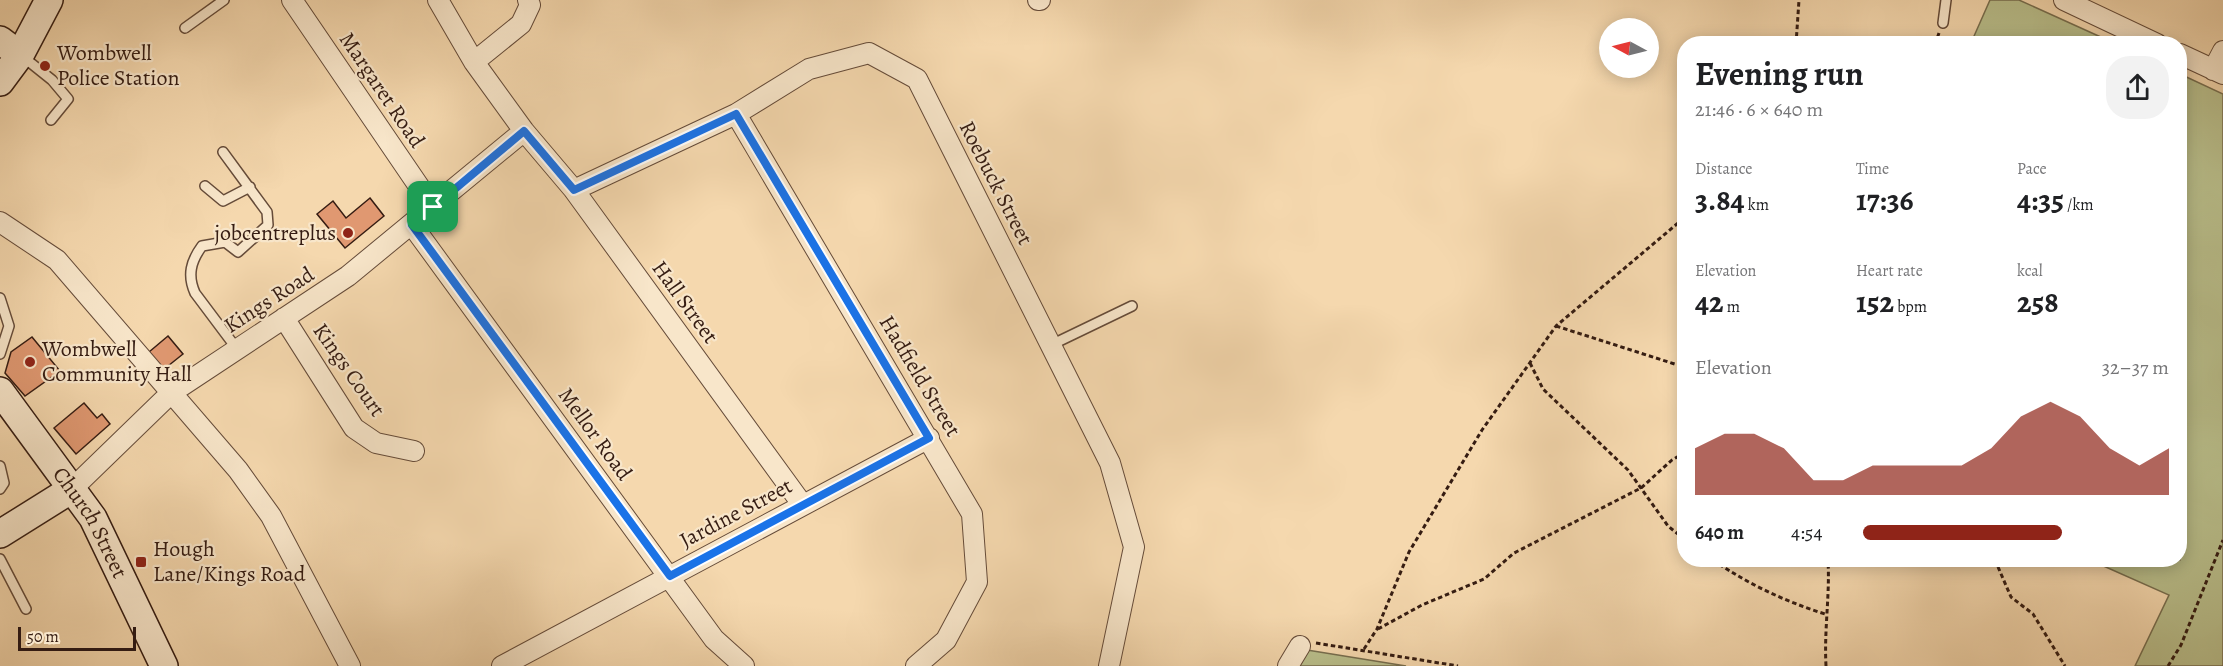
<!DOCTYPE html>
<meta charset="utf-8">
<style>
:root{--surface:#fff;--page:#f2f2f2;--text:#202124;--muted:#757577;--accent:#8f2418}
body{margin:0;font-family:Alegreya,serif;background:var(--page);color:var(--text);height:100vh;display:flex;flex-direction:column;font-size:22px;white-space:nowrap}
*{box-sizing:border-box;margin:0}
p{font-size:20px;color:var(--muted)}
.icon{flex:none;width:33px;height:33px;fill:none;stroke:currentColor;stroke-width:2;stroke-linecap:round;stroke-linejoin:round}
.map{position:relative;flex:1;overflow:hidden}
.drawer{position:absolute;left:1677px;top:36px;width:510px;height:531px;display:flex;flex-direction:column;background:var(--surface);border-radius:24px;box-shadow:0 3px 15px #0003}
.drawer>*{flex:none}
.needle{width:39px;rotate:277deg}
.fabs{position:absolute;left:1599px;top:18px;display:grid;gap:12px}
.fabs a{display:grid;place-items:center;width:60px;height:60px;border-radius:50%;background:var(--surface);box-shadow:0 3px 15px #0003;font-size:30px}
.scale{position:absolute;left:18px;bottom:15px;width:118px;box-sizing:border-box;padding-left:6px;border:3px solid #351c12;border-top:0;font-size:16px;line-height:21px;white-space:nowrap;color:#351c12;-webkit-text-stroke:4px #f8e6ca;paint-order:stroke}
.pin{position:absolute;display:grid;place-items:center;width:51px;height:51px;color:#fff;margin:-26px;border-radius:12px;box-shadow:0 3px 9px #0006}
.round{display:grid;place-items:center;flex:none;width:63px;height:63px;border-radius:24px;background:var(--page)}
.summary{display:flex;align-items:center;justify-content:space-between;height:102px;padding:0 18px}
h1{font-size:33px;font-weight:600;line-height:45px}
.figures{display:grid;grid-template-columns:repeat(3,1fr);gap:9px;height:102px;padding:6px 18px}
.figures div{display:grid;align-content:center}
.figures b{font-size:30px;font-weight:600}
.figures small{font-size:16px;font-weight:400}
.figures p{font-size:16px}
.chart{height:168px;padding:12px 18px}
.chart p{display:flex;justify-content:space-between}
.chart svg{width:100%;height:108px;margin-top:6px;fill:var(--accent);opacity:.7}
ul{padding:0 18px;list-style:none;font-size:20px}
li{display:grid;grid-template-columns:96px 72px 1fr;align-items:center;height:45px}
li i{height:15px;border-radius:8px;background:var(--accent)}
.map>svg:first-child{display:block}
</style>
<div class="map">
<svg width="2223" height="666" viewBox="0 0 2223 666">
<rect width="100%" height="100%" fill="#f5d8ae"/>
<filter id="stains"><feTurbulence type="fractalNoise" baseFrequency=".00333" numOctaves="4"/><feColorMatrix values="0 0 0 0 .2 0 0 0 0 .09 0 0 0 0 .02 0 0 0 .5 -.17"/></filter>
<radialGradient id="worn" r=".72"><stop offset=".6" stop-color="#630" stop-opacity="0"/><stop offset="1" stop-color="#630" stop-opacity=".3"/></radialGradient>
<path fill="#b9bf8c" stroke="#776e4f" stroke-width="1.5" d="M1990 0H2019L2114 43H1971Z
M2180 74 2223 94V666H2135L2169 595 2090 560H2180Z
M1307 650 1406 666H1298Z"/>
<path fill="#e09871" stroke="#351c12" stroke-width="1.5" d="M370 198 384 216 345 248 317 214 333 201 346 218Z
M168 336 183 354 163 370 149 352Z
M32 337 60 371 25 396 5 373 11 352Z
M84 403 97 418 102 414 110 424 76 454 54 428Z"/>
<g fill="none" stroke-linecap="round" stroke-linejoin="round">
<defs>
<path id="lane" d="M1943 23 1946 0
M185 28 224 0
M22 56 52 80 68 99 51 120
M223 152 267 212 268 225 238 252 225 242 202 246C191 261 187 275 195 293L237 349
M205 186 223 201 250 187
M0 298 9 326 0 354
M1051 345 1132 306
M0 466 4 483 0 489
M0 559 26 609"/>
<path id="street" d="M292 0 433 207
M438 0 474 62 524 131 574 190 802 504
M1038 0H1040
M2064 0 2157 44
M2180 54 2223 74
M474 62 521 24 530 5 528 0
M2213 70 2223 51
M736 114 972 514 977 582 946 640 916 666
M574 190 736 114 809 69 869 53 917 79 1110 463 1134 547 1109 666
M0 222 57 260 238 470 271 516 350 666
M412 225 714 639 744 666
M284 318 354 428 376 443 414 451
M72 489 171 393 348 276 524 131
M502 666 929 438
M1288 666 1300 646"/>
<g id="secondary">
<path d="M0 40 20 55"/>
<path d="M0 82 20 55 49 0"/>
<path id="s1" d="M0 391 93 518 164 666"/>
<path d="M0 534 72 489"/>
</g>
</defs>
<use href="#lane" stroke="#654b39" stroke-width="12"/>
<use href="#street" stroke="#654b39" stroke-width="22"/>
<use href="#secondary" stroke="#351c12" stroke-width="30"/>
<path stroke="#351c12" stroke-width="3" stroke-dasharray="4.5 3" stroke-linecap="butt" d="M1796 44 1799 0
M1935 44 1939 33
M1556 326 1684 367
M1530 363 1543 389 1628 470 1668 526 1684 539
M1713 560C1748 584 1784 601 1825 614
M1995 560 2011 597 2033 614 2065 666
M1378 629 1422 605 1484 579 1514 553 1641 488 1672 460 1684 453
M1316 643 1458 666
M1364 649 1377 629 1409 552 1482 430 1556 326 1684 218
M1826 666C1824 629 1830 596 1828 560
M2168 666 2181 645 2223 540"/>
<use href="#lane" stroke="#f8e6ca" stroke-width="9"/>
<use href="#street" stroke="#f8e6ca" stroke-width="20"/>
<use href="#secondary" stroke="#f8e6ca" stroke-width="27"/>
</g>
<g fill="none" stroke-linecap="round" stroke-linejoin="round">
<defs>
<path id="route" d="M736 114 929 438 670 576 412 225 524 131 574 190Z"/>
</defs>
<use href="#route" stroke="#fff" stroke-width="12"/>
<use href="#route" stroke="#1a73e8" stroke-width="8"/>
</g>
<g fill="#8f2418" stroke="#f8e6ca" stroke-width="2">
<circle cx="45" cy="66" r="6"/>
<circle cx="348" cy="233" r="6"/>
<circle cx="30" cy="362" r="6"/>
<rect x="135" y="556" width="12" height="12" rx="3"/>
</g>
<g text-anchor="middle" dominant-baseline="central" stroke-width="4.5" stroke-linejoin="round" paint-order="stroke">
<g font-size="22" fill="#351c12" stroke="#f8e6ca" text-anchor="start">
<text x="57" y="53">Wombwell<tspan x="57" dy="25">Police Station</tspan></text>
<text x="336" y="233" text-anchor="end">jobcentreplus</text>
<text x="42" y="349">Wombwell<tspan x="42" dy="25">Community Hall</tspan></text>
<text x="153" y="549">Hough<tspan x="153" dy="25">Lane/Kings Road</tspan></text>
</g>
<g font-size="22" fill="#351c12" stroke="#f8e6ca">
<text transform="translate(382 90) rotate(56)">Margaret Road</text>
<text transform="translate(996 183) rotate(63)">Roebuck Street</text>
<text transform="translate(269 300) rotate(-33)">Kings Road</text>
<text transform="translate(685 302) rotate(54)">Hall Street</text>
<text transform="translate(349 370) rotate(55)">Kings Court</text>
<text transform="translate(920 376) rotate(59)">Hadfield Street</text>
<text transform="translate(595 434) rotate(54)">Mellor Road</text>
<text transform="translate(736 513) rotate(-28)">Jardine Street</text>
<text stroke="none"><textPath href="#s1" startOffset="160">Church Street</textPath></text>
</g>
</g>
<rect width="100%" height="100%" filter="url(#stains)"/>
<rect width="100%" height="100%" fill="url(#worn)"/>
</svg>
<div class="fabs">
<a><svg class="needle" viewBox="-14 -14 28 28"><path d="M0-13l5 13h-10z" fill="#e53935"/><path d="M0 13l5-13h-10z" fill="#757577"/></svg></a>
</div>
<div class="scale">50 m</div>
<div class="pin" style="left:433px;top:207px;background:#1e9e55"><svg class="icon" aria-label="arrive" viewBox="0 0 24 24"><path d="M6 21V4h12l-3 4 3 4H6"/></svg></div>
<section class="drawer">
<div class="summary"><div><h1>Evening run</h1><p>21:46 · 6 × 640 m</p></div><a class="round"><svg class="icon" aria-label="share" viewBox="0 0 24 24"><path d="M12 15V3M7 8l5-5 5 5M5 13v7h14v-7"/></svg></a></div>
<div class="figures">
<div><p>Distance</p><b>3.84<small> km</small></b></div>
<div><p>Time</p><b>17:36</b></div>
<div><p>Pace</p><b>4:35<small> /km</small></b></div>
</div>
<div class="figures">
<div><p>Elevation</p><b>42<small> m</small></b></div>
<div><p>Heart rate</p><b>152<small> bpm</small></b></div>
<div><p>kcal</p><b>258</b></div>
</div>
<div class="chart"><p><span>Elevation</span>32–37 m</p>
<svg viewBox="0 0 160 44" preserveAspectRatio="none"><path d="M0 44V25L10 19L20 19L30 25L40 38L50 38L60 32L70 32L80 32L90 32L100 25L110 12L120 6L130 12L140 25L150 32L160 25V44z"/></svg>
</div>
<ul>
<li><b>640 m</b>4:54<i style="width:65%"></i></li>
</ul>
</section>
</div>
